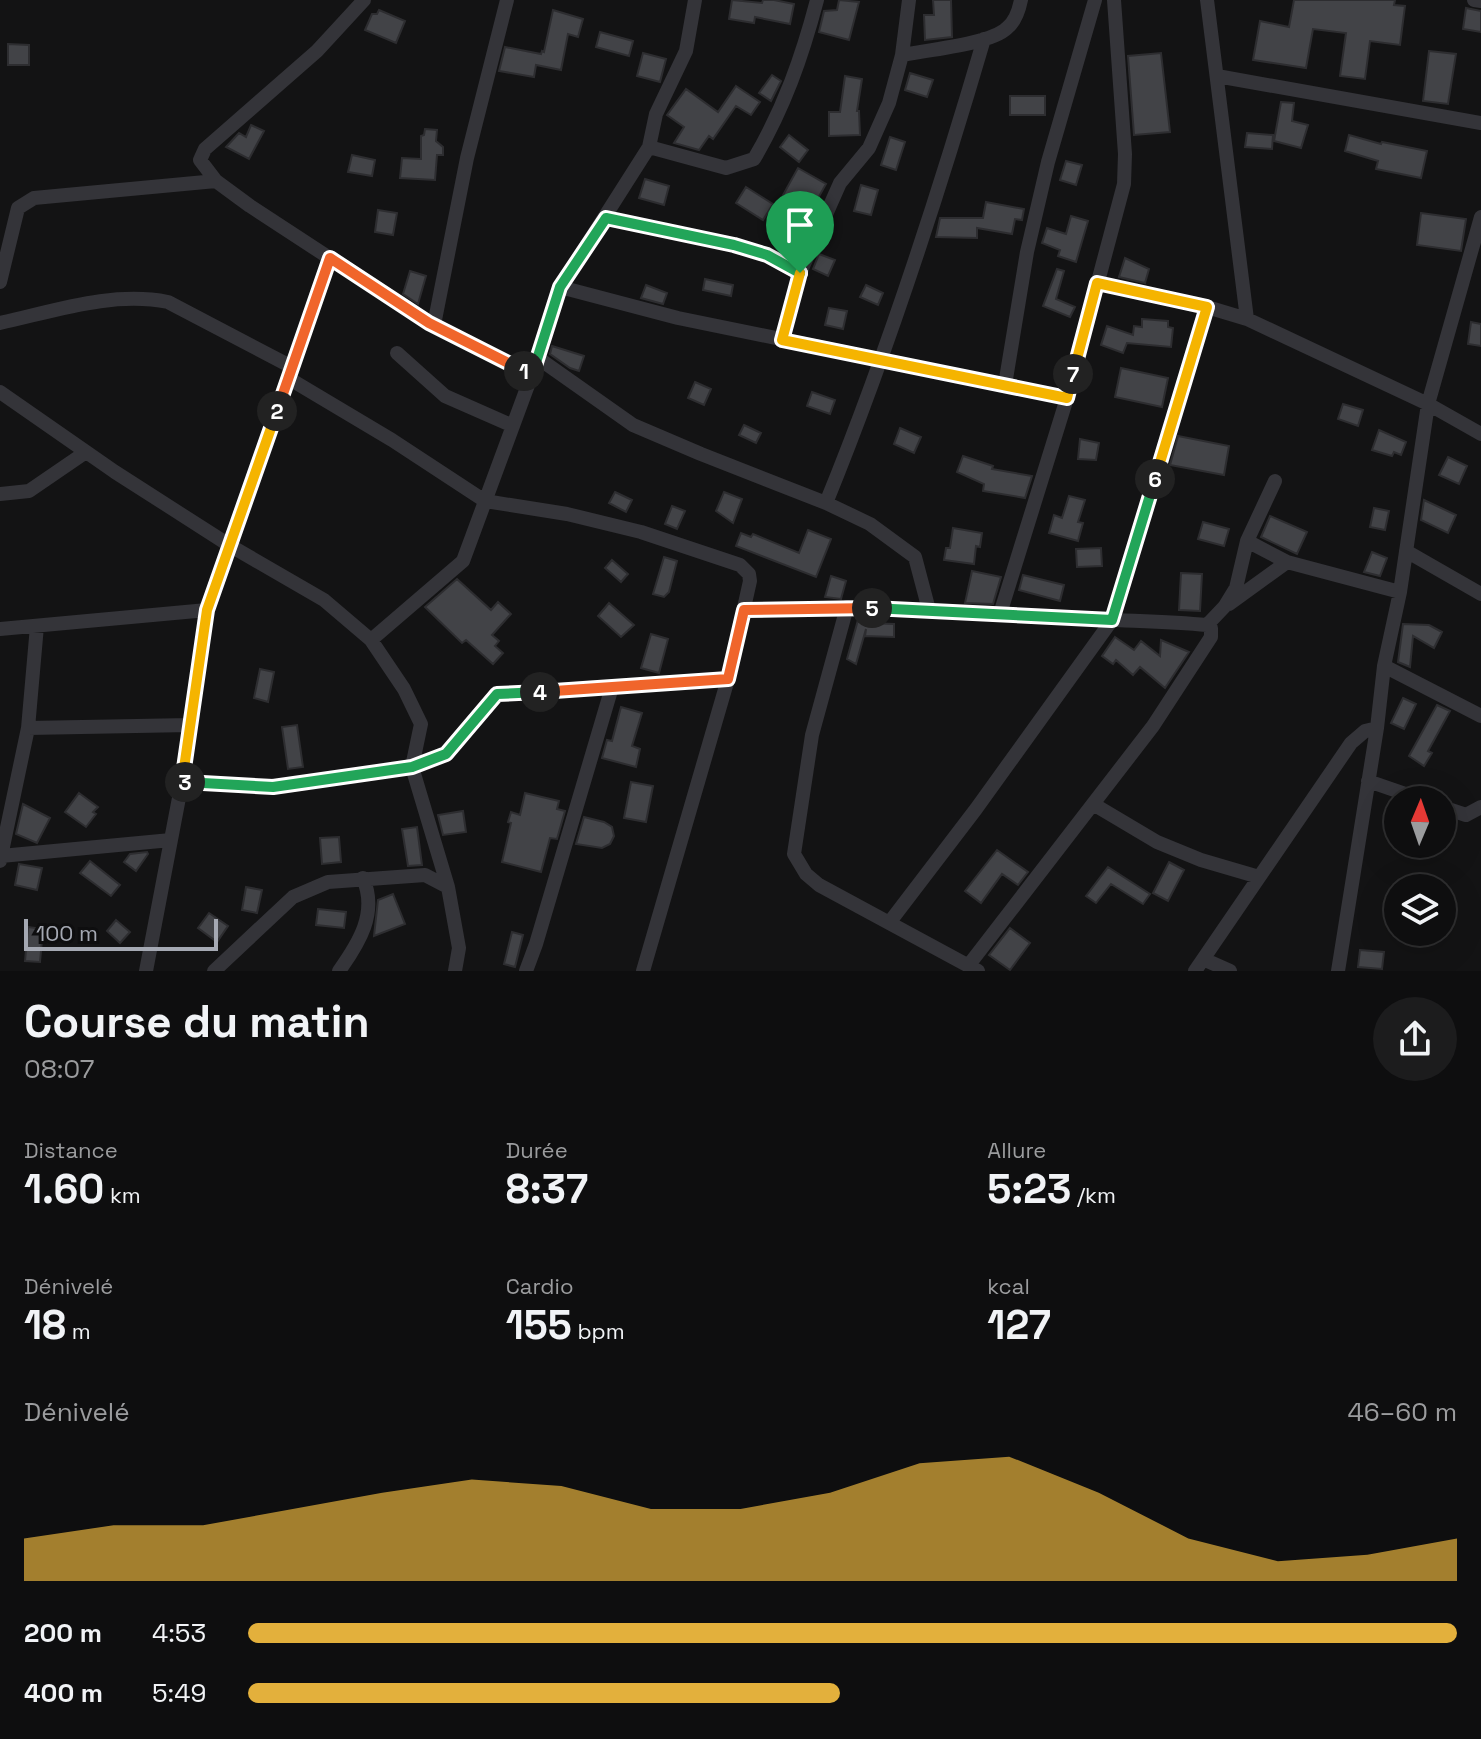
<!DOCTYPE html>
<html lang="fr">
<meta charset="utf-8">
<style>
:root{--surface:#0e0e0f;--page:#1c1c1d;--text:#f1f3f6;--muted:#9b9c9e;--line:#2e2e2f;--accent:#e3b03c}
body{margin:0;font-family:"Space Grotesk",sans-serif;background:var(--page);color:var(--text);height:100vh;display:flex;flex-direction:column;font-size:30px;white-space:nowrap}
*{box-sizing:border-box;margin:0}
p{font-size:26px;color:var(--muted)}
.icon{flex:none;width:44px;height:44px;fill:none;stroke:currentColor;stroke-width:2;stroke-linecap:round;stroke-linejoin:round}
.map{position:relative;height:971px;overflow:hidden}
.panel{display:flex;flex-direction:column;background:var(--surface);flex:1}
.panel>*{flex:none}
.needle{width:52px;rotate:2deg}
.tools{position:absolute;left:1384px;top:786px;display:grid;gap:16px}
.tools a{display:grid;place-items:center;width:72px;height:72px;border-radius:50%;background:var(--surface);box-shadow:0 8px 32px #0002,0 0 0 2px var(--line);font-size:40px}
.scale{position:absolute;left:24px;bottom:20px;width:194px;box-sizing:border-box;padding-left:8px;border:4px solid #a5a9b3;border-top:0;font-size:22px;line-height:28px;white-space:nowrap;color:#a5a9b3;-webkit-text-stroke:6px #0e0e0f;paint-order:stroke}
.pin{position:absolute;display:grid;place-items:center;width:68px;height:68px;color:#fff;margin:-82px -34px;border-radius:50% 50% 50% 0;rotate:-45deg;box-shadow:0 0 8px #0007}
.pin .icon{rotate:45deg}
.km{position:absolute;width:40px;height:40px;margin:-20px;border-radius:50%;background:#222;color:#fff;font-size:22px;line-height:40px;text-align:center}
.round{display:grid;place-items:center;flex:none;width:84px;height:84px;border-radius:42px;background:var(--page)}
.summary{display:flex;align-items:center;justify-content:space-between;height:136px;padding:0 24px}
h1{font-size:44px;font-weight:600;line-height:60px}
.metrics{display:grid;grid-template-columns:repeat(3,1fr);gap:12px;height:136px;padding:8px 24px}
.metrics div{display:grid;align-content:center}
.metrics b{font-size:40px;font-weight:600}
.metrics small{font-size:22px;font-weight:400}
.metrics p{font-size:22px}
.chart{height:224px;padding:16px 24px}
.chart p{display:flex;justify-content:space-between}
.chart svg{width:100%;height:144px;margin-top:8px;fill:var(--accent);opacity:.7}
ul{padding:0 24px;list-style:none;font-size:26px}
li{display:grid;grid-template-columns:128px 96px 1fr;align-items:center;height:60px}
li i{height:20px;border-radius:10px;background:var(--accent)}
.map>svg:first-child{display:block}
</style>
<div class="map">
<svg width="1481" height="971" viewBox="0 0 1481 971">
<rect width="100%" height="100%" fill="#131314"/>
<path fill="#424347" stroke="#2d2d30" stroke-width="2" d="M732 0 762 3 763 0H774L794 4 790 24 755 17 754 23 729 19Z
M839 0 859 2 849 40 819 32 824 11 837 10Z
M933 0H951L952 37 925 40 924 15H934Z
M1294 0H1395L1394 5 1405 6 1400 45 1370 41 1365 79 1340 76 1346 33 1313 29 1306 68 1253 60 1260 21 1289 27Z
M1466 8 1481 11V32L1463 29Z
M379 10 405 21 396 43 365 30 372 14H377Z
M553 10 583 19 578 37 568 34 561 70 536 65 534 77 499 71 505 47 541 54 542 51 544 52Z
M600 32 633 41 629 56 596 47Z
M8 44 29 45V65H8Z
M1429 51 1456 54 1448 104 1423 101Z
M643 53 666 59 660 82 637 76Z
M1161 53 1170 132 1134 135 1128 56Z
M910 73 933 80 927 97 905 90Z
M772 75 781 81 771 101 759 93Z
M845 76 862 79 857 111H859L860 135 829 136V112H840Z
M736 86 760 102 751 115 736 106 713 139 709 136 699 150 674 143 684 127 667 115 686 89 718 112Z
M1010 96H1045V115H1010Z
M1281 102 1294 103 1292 121 1308 125 1301 148 1274 141Z
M251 125 264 131 249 159 226 147 239 133 246 137Z
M425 129 437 130 436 141 443 147V155H437L435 180 400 178 402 158 421 159V136L424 135Z
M1247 133 1273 135 1272 149 1245 147Z
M789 135 808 150 799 162 780 147Z
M1349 135 1381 144 1382 142 1427 151 1421 178 1376 169 1378 161 1345 151Z
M890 137 905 142 896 170 881 165Z
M352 155 375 160 372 176 348 172Z
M1066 161 1082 165 1076 185 1060 180Z
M798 168 826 184 811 211 783 195Z
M645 179 669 186 664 205 639 198Z
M861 185 878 190 871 215 854 211Z
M746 187 773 204 763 220 736 203Z
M986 202 1024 209 1022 220 1015 219 1012 234 977 228V238L936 237 940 218H983Z
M378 210 397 213 393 235 375 232Z
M1421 213 1466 219 1461 251 1417 245Z
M1071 216 1088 221 1076 262 1058 256 1060 250 1042 243 1047 228 1066 234Z
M819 254 835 260 828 276 813 269Z
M1125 258 1149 269 1145 283 1119 277Z
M1057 269 1064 271 1056 299 1075 307 1070 317 1043 306Z
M410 271 426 276 418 304 403 294Z
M705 279 733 285 731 296 703 290Z
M646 285 667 293 663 304 641 298Z
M866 285 883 293 878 305 860 297Z
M829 308 847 311 843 329 825 325Z
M1142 319 1168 321V327L1173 328 1171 347 1127 343 1123 353 1101 345 1107 326 1133 335 1134 326 1142 327Z
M1471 322 1481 324V346L1468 344Z
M552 346 584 356 579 371 570 368 550 354Z
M1121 368 1168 378 1162 407 1115 397Z
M695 382 711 389 704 405 688 398Z
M812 392 835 400 830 414 807 406Z
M1343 404 1363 410 1358 426 1338 419Z
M744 425 761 433 756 443 739 435Z
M900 428 921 437 914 453 894 444Z
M1379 430 1406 442 1401 455 1394 452 1392 456 1372 450Z
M1178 436 1229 446 1224 475 1170 465Z
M1080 439 1099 443 1096 460 1078 459Z
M963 456 993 466 992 469 1032 476 1025 498 983 491 984 484 957 472Z
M1448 457 1467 466 1459 484 1439 475Z
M615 492 632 500 626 512 609 503Z
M724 492 742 499 733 523 716 511Z
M1069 496 1085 500 1078 522 1083 523 1078 541 1049 533 1054 515 1062 518Z
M1424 500 1456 515 1448 533 1421 520Z
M672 506 685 511 677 529 665 524Z
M1374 508 1389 511 1385 530 1370 527Z
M1270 516 1307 532 1297 554 1261 537Z
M1203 522 1229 529 1224 546 1198 539Z
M953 528 982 533 980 547 976 546 974 564 944 560 946 548H950Z
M808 530 831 539 816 577 736 546 741 533 751 537 753 534 799 553Z
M1101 548 1102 566 1077 567 1076 549Z
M1372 552 1387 558 1380 576 1364 572Z
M664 557 677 561 669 592 664 597 653 594Z
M612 560 628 574 621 582 605 568Z
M972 571 1001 577 993 604 965 603Z
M1181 573 1202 574 1200 611 1179 610Z
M1023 575 1064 585 1060 601 1019 590Z
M831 576 846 581 841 599 825 597Z
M457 579 491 610 498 602 511 614 492 635 499 641 495 646 503 653 493 664 466 640 462 643 425 607Z
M609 603 634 625 621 637 598 616Z
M858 620H868L867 623 894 624V637L865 636 866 629 856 664 847 659Z
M1403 624 1429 625 1442 632 1434 648 1413 636 1410 667 1398 662Z
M651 634 668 639 659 673 641 668Z
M1115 637 1134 650 1141 641 1160 656 1161 640 1189 652 1165 688 1140 667 1133 675 1116 660 1113 664 1102 656Z
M260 669 274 672 268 702 254 698Z
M1403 698 1416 704 1404 729 1391 723Z
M1437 705 1450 711 1428 751 1432 753 1424 766 1409 756Z
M621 707 642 713 632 746 640 749 636 767 602 758 607 740 612 741Z
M297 725 303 767 288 769 282 727Z
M631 782 653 786 646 822 624 818Z
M79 793 98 807 93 812 96 814 86 827 65 812Z
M525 793 559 801 557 809 565 811 557 839 550 838 541 872 502 862 511 823 508 822 511 812 520 815Z
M23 804 50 818 37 843 16 834Z
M463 811 466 832 443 835 438 815Z
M584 817 604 822 612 827 614 836 610 844 602 848 576 844Z
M417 827 422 865 408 866 402 829Z
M339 837 341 862 322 864 320 838Z
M997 850 1028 872 1018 885 1002 874 981 903 965 891Z
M147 852 148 854 136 871 124 862 130 854Z
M90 861 120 885 111 896 80 873Z
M1169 862 1184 870 1168 901 1153 893Z
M19 864 42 868 37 890 15 885Z
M1108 867 1150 894 1143 904 1111 884 1096 903 1086 896Z
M246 887 262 890 257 913 242 910Z
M393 894 405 924 374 936 378 900Z
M318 909 346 912 344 928 316 925Z
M209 913 228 926 217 942 198 928Z
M116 920 130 932 120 943 107 931Z
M28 927 43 929 40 962 25 961Z
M1010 928 1030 943 1010 970 989 955Z
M512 932 523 935 515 967 504 964Z
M1360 950 1384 952 1382 969 1358 967Z"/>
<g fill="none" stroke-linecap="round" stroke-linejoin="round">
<path stroke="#343439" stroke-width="14" d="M364 0 317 51 205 149 200 160 216 181 250 206 429 323 532 375
M1207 0 1247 319
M1474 0 1481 1
M902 55C927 50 991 44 1007 28 1016 21 1019 10 1021 0
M1217 76 1481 123
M649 147 726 168 754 159C784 108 802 57 817 0
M606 218 734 245 767 255 800 273
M0 282 18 208 34 198 216 181
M1097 283 1207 307 1247 319 1428 404 1481 434
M560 287 678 318 1005 385
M0 323C55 311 112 291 168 302L292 367
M434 325 467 158 507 0
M782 340 800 273 840 183 869 148 889 103 902 55 909 0
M397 353 445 396 513 426
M538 358 633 425 701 454 826 503 870 524 915 557 929 610
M288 378 392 440 485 501 567 514 641 532 740 565 749 574 750 581 728 679 643 971
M0 392 115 472 229 545 324 600 371 640 404 689 421 724 412 767 448 887
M1067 398 1005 385 1027 252 1048 162 1095 0
M0 494 29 491 86 452
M826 503C888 351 938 196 984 39
M1247 541 1287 562 1400 592
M1406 551 1481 594
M1229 604 1287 562
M847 607 812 735 794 854 806 874 819 885 978 971
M744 610C856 607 967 612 1079 618 1122 621 1164 621 1207 625L1211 628V637L1153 726 968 966
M1000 614 1067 398 1124 184 1125 154 1114 0
M1207 625 1225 606 1236 588 1247 541 1275 481
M0 629 207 610
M371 640 463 561 538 358 560 287 649 147 656 114 686 51 695 0
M1384 666 1481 716
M28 728 190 725
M1368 781 1423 800
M182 782 273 787 412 767 446 754 497 694 728 679
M1093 804 1157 842 1201 860 1259 877
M1442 807 1466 815 1481 807
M1 856 171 840
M0 861 28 728 37 626
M889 923 976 809 1112 620 1207 307
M1203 959 1230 971
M146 971 182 782 207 610 330 258
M214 971 293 897 328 882 425 875 448 887 459 948 455 971
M339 971C359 943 378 913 363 878
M526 971 536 944 612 687
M1195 971 1351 743 1365 731 1377 728
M1338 971 1377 728 1384 666 1400 592 1428 404 1481 217"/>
</g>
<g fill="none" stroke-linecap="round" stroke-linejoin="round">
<defs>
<path id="split-1" d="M524 371 532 375 560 287 606 218 734 245 767 255 800 273"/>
<path id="split-2" d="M277 411 330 258 429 323 524 371"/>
<path id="split-3" d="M185 782H182L207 610 277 411"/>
<path id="split-4" d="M185 782 273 787 412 767 446 754 497 694 540 692"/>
<path id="split-5" d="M540 692 728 679 744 610 872 608"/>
<path id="split-6" d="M872 608 1112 620 1155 479"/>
<path id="split-7" d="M1073 374 1097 283 1207 307 1155 479"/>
<path id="split-8" d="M800 273 782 340 1067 398 1073 374"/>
</defs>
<use href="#split-1" stroke="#fff" stroke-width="16"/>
<use href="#split-2" stroke="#fff" stroke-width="16"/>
<use href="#split-3" stroke="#fff" stroke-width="16"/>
<use href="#split-4" stroke="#fff" stroke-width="16"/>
<use href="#split-5" stroke="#fff" stroke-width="16"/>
<use href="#split-6" stroke="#fff" stroke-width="16"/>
<use href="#split-7" stroke="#fff" stroke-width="16"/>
<use href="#split-8" stroke="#fff" stroke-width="16"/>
<use href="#split-1" stroke="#22a559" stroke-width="10"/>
<use href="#split-2" stroke="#f0652b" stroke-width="10"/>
<use href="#split-3" stroke="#f5b400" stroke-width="10"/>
<use href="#split-4" stroke="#22a559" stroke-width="10"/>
<use href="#split-5" stroke="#f0652b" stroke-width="10"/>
<use href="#split-6" stroke="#22a559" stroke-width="10"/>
<use href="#split-7" stroke="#f5b400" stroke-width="10"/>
<use href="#split-8" stroke="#f5b400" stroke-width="10"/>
</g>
</svg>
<div class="tools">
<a><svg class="needle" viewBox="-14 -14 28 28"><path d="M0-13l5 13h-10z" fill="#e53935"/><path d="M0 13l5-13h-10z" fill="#9b9c9e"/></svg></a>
<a><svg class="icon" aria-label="layers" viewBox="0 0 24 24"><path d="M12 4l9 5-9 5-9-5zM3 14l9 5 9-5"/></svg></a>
</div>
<div class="scale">100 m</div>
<div class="pin" style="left:800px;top:273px;background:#1e9e55"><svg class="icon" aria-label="arrive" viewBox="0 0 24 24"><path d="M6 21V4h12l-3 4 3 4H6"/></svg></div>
<b class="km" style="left:524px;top:371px">1</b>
<b class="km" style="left:277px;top:411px">2</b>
<b class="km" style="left:185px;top:782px">3</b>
<b class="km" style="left:540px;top:692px">4</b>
<b class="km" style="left:872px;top:608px">5</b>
<b class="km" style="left:1155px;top:479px">6</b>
<b class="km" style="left:1073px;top:374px">7</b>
</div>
<section class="panel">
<div class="summary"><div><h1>Course du matin</h1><p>08:07</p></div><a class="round"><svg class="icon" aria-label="share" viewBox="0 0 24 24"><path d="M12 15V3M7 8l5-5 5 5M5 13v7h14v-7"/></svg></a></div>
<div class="metrics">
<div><p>Distance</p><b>1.60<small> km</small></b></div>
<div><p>Durée</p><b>8:37</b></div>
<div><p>Allure</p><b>5:23<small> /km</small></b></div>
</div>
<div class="metrics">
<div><p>Dénivelé</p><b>18<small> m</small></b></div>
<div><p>Cardio</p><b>155<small> bpm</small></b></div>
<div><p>kcal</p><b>127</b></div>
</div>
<div class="chart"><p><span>Dénivelé</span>46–60 m</p>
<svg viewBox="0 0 160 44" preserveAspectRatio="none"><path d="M0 44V31L10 27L20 27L30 22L40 17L50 13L60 15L70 22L80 22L90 17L100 8L110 6L120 17L130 31L140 38L150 36L160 31V44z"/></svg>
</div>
<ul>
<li><b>200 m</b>4:53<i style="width:100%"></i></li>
<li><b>400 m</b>5:49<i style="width:49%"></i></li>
</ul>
</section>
